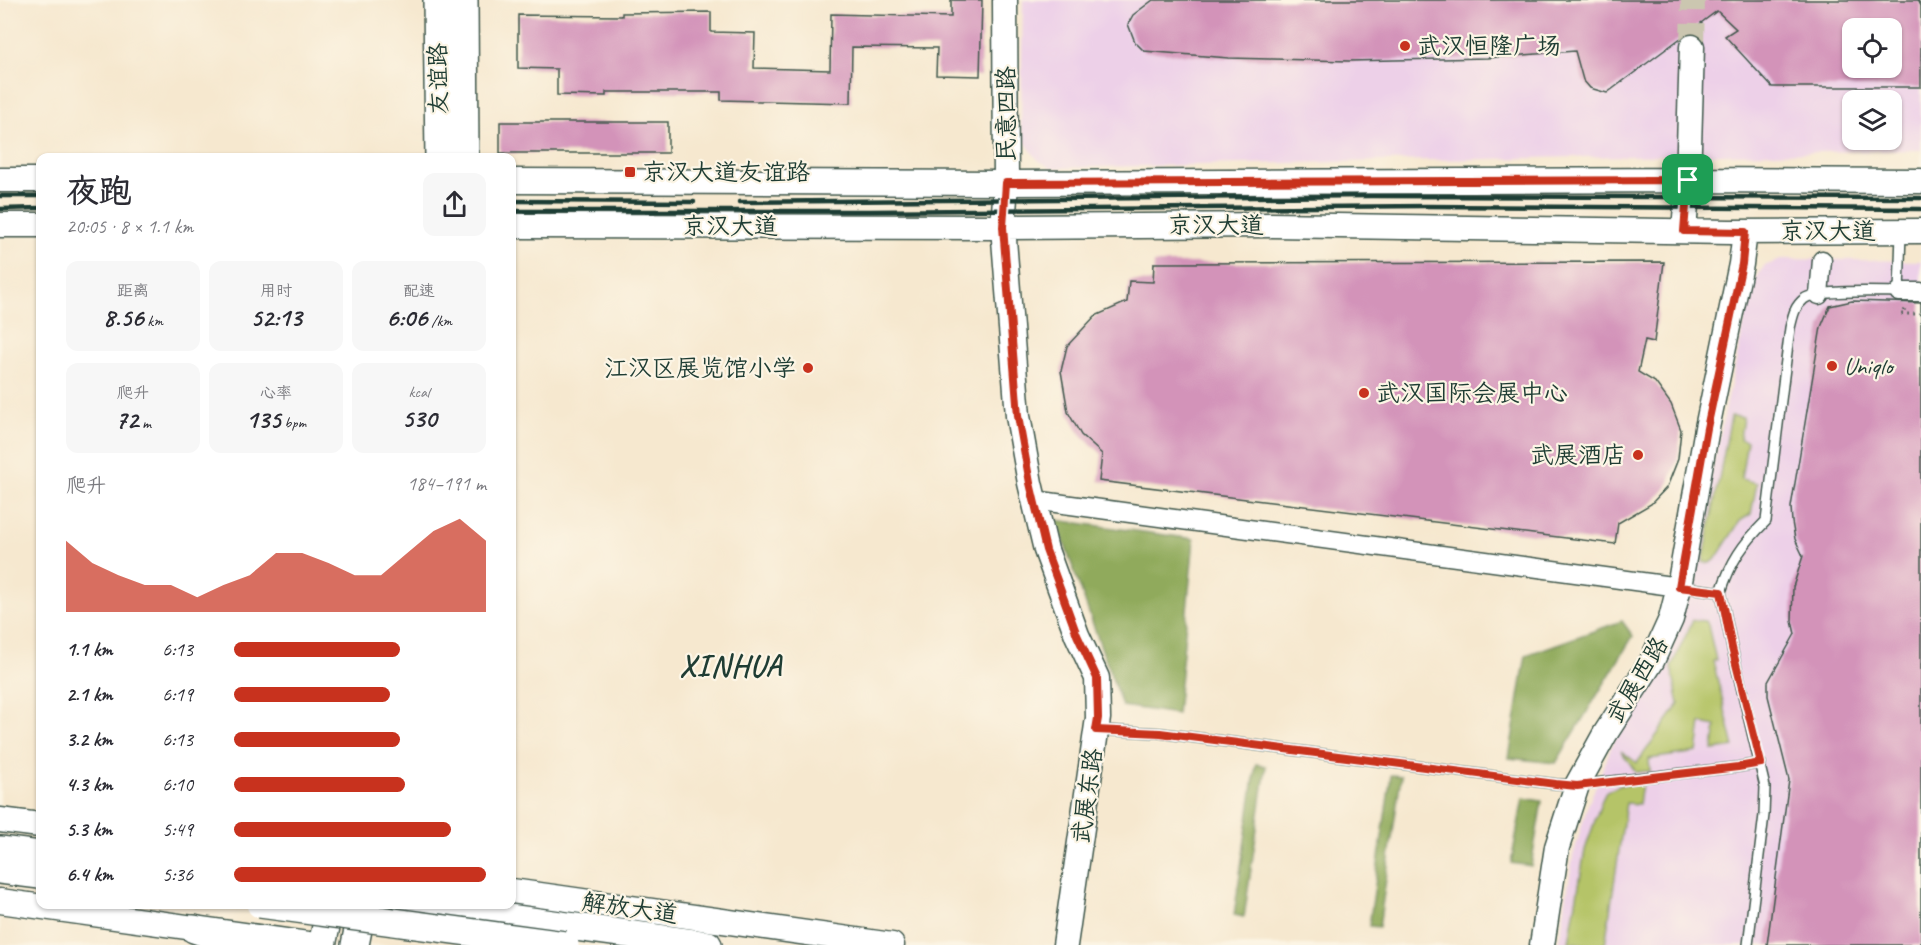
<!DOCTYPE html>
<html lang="zh">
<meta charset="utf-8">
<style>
:root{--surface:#fff;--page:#f7f7f7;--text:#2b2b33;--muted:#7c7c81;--accent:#c8321e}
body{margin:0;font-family:Caveat,"LXGW WenKai TC",sans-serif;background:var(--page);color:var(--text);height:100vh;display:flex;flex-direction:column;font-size:22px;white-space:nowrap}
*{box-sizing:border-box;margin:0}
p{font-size:20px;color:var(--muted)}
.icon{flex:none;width:33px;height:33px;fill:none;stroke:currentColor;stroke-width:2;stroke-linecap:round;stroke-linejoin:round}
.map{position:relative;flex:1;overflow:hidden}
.panel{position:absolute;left:36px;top:153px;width:480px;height:756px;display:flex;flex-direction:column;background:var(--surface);border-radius:12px;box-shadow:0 2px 4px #0004}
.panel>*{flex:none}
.fabs{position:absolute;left:1842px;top:18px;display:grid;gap:12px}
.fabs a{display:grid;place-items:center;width:60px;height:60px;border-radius:12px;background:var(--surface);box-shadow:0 2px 4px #0004;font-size:30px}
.pin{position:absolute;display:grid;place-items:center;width:51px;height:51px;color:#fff;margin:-26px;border-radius:12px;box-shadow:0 3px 9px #0006}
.round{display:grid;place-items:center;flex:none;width:63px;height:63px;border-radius:12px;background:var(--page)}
.headline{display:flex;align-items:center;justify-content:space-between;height:102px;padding:0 30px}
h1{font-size:33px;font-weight:700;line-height:45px}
.figures{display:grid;grid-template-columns:repeat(3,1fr);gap:9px;height:102px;padding:6px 30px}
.figures div{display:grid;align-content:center;border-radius:12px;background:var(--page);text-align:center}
.figures b{font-size:26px;font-weight:700}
.figures small{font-size:16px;font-weight:400}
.figures p{font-size:16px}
.chart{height:168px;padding:12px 30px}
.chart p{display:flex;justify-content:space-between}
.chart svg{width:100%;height:108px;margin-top:6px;fill:var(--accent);opacity:.7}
ul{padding:0 30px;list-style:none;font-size:20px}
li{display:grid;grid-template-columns:96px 72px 1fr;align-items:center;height:45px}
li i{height:15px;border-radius:8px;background:var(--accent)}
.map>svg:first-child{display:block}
</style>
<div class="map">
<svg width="1921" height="945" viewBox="0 0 1921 945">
<rect width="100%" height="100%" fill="#fcf5e5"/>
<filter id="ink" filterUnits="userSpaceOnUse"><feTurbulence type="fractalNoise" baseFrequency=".0167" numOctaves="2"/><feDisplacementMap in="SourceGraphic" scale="12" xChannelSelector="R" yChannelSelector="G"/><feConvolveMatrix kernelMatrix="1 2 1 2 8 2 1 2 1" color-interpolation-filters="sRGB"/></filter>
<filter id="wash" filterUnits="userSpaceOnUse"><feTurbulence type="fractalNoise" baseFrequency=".008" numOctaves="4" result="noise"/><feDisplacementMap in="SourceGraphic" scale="24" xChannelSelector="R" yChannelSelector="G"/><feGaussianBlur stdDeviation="1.35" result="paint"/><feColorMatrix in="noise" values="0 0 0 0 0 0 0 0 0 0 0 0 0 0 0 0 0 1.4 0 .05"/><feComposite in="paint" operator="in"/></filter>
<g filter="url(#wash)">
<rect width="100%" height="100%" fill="#f6e8cf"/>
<path fill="#edd0e8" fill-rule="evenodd" d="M1023 0H1921V150L1051 168 1038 160 1025 142 1021 127ZM1852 28H1892V68H1852ZM1852 100H1892V140H1852Z
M1784 259 1921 261V945H1559L1573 856 1587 808 1613 743 1679 622 1753 284 1764 266Z"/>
<path fill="#b5c467" stroke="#6a804e" stroke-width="1.5" d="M1731 416 1743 417 1740 439 1747 441 1741 479 1757 483 1751 514 1740 521 1715 560 1710 563 1703 562Z
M1693 620 1706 621 1708 625 1716 660 1713 661 1734 747 1713 750 1716 726 1701 723 1697 752 1649 759 1650 771 1636 772 1621 751 1637 763 1679 704 1671 667Z
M1642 784 1639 804 1626 803 1605 945H1586L1569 942 1585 850 1602 800 1606 792 1610 790 1621 785Z"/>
<path fill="#90aa5c" stroke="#587448" stroke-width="1.5" d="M1056 520 1194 539 1177 714 1122 706Z
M1622 621 1633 636 1556 763 1509 758 1526 655Z
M1256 764 1266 766 1244 917 1234 915Z
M1391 775 1401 776 1379 927 1369 926Z
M1523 798 1542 801 1531 866 1511 863Z"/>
<g id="blocks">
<path fill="#d393b9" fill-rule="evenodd" d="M951 0H982L980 76 936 75 937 48 852 47 851 103 721 100V92H606V96L557 95V69L518 68V15L622 16V13L711 12V32L755 33 754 68 830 70 831 14 951 17Z
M1153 0H1918L1921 6V87H1772L1725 36 1736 29 1717 11 1607 93 1590 88 1583 80 1575 51 1487 58 1349 61 1229 58 1144 51 1135 42 1128 24 1133 15ZM1852 28H1892V68H1852Z
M500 122H668V153H500Z
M1664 262 1654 342 1645 340 1638 372 1655 382 1671 404 1681 430 1678 459 1667 487 1651 504 1618 523 1615 544 1099 481 1102 454 1081 435 1068 412 1061 371 1067 346 1095 316 1127 302 1129 281 1153 282 1154 263Z
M1852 301 1921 303V945H1767L1789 780 1768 696V682L1795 634 1792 621 1793 587 1803 556 1795 539 1792 522 1791 507 1821 327 1830 306Z"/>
</g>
</g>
<g filter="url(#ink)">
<use href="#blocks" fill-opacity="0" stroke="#3f574b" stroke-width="1.5"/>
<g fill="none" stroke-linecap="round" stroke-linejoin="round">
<path stroke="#cbc6b0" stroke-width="24" stroke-dasharray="24 12" stroke-linecap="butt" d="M1692 47 1693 0"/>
<defs>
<path id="lane" d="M1681 587 1721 592 1732 648 1765 787 1764 815 1748 945
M1721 592C1731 561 1742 545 1766 521L1790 328C1793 316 1794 307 1804 299 1817 289 1880 292 1899 292L1901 233
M1099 730 1160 733 1556 784 1577 785 1738 767 1761 763"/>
<path id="street" d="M1899 292H1921
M1819 295 1822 260
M1034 500 1679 587"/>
<path id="secondary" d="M1005 0 1006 183 1003 227 1018 416 1030 483 1046 550 1077 635 1097 678 1098 718 1065 945
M0 180H40
M512 181 1006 183 1688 180 1921 181
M0 225H40
M512 226 1003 227 1272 225 1730 232 1921 231
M1684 231 1688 180 1692 47
M0 820 40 825
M512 891 892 945
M0 901 315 945
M1542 945 1557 847 1577 785 1605 734 1652 661 1671 619 1679 587 1707 428 1741 264 1745 232"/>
<path id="primary" d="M437 0 439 158
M464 0 465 158
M0 850 40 855
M0 870 40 875
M407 904 708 945
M194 929 241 945
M322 945 331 904
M355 945 363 904"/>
</defs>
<use href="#lane" stroke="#3f574b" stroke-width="12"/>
<use href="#street" stroke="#3f574b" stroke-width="21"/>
<use href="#secondary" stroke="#3f574b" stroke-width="27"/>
<use href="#primary" stroke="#3f574b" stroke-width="30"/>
<path stroke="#3f574b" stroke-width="3" stroke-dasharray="1.5 4.5" stroke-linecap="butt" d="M1905 310 1901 314H1921"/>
<use href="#lane" stroke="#fff" stroke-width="9"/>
<use href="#street" stroke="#fff" stroke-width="18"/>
<use href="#secondary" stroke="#fff" stroke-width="24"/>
<use href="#primary" stroke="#fff" stroke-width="27"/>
<path stroke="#1f3d34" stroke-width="4.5" d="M0 196H40
M512 201 694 202
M739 202 1371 196 1921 198
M0 209 40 208
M512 211H870L1426 206 1921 209"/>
<defs>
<path id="primary-bridge" d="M260 904 565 945"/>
</defs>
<use href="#primary-bridge" stroke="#3f574b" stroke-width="30" stroke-linecap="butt"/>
<use href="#primary-bridge" stroke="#fff" stroke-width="27"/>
</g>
</g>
<g fill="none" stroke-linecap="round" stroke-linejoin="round" filter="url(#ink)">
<defs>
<path id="route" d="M1688 180 1684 231 1745 232 1742 264 1707 428 1679 587 1721 592 1732 648 1761 763 1738 767 1577 786 1556 784 1160 733 1096 730 1098 718 1097 678 1077 635 1046 550 1030 483 1018 416 1003 227 1006 183Z"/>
</defs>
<use href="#route" stroke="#fff" stroke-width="12"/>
<use href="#route" stroke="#c8321e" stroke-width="8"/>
</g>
<g fill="#c8321e" stroke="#fcf5e5" stroke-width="2">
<circle cx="1405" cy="46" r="6"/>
<rect x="624" y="166" width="12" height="12" rx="3"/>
<circle cx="1832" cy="366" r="6"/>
<circle cx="808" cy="368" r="6"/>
<circle cx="1364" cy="393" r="6"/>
<circle cx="1638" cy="455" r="6"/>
</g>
<g text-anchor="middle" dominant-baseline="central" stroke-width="4.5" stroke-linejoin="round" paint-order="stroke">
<g font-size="24" fill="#1f3d34" stroke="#fcf5e5" text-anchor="start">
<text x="1417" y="46">武汉恒隆广场</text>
<text x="642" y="172">京汉大道友谊路</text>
<text x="1844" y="366">Uniqlo</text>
<text x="796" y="368" text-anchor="end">江汉区展览馆小学</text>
<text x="1376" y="393">武汉国际会展中心</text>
<text x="1626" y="455" text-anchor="end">武展酒店</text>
</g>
<g font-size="24" fill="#1f3d34" stroke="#fcf5e5">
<text transform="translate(438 79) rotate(-91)">友谊路</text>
<text transform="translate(1006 114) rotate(-90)">民意四路</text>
<text x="1216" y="225">京汉大道</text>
<text x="730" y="226">京汉大道</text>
<text x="1828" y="231">京汉大道</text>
<text transform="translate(1637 680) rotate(-59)">武展西路</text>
<text transform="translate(1087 796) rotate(-82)">武展东路</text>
<text transform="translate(630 908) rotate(8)">解放大道</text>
</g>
<g font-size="30" font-weight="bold" letter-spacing="1.5" fill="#1f3d34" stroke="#fcf5e5">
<text x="731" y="666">XINHUA</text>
</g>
</g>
</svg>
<div class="fabs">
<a><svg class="icon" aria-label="locate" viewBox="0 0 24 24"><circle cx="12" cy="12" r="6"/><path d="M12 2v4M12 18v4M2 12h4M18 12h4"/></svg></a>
<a><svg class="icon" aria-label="layers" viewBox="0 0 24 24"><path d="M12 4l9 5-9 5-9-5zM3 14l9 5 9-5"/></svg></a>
</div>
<div class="pin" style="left:1688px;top:180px;background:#1e9e55"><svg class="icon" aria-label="arrive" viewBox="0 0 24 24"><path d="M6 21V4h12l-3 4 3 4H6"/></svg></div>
<section class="panel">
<div class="headline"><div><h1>夜跑</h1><p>20:05 · 8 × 1.1 km</p></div><a class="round"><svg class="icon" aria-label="share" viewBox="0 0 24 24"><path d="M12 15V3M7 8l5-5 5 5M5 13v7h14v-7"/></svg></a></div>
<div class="figures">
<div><p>距离</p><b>8.56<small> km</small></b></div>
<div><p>用时</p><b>52:13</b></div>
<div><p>配速</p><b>6:06<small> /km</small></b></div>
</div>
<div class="figures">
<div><p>爬升</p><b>72<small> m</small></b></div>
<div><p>心率</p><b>135<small> bpm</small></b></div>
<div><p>kcal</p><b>530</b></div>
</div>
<div class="chart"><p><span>爬升</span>184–191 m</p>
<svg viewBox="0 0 160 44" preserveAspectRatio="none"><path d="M0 44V15L10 24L20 29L30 33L40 33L50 38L60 33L70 29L80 20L90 20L100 24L110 29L120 29L130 20L140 11L150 6L160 15V44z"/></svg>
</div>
<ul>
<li><b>1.1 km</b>6:13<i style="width:66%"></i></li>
<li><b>2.1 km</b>6:19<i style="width:62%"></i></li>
<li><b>3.2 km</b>6:13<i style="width:66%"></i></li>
<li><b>4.3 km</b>6:10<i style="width:68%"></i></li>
<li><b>5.3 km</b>5:49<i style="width:86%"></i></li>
<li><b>6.4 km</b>5:36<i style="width:100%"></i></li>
</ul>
</section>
</div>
